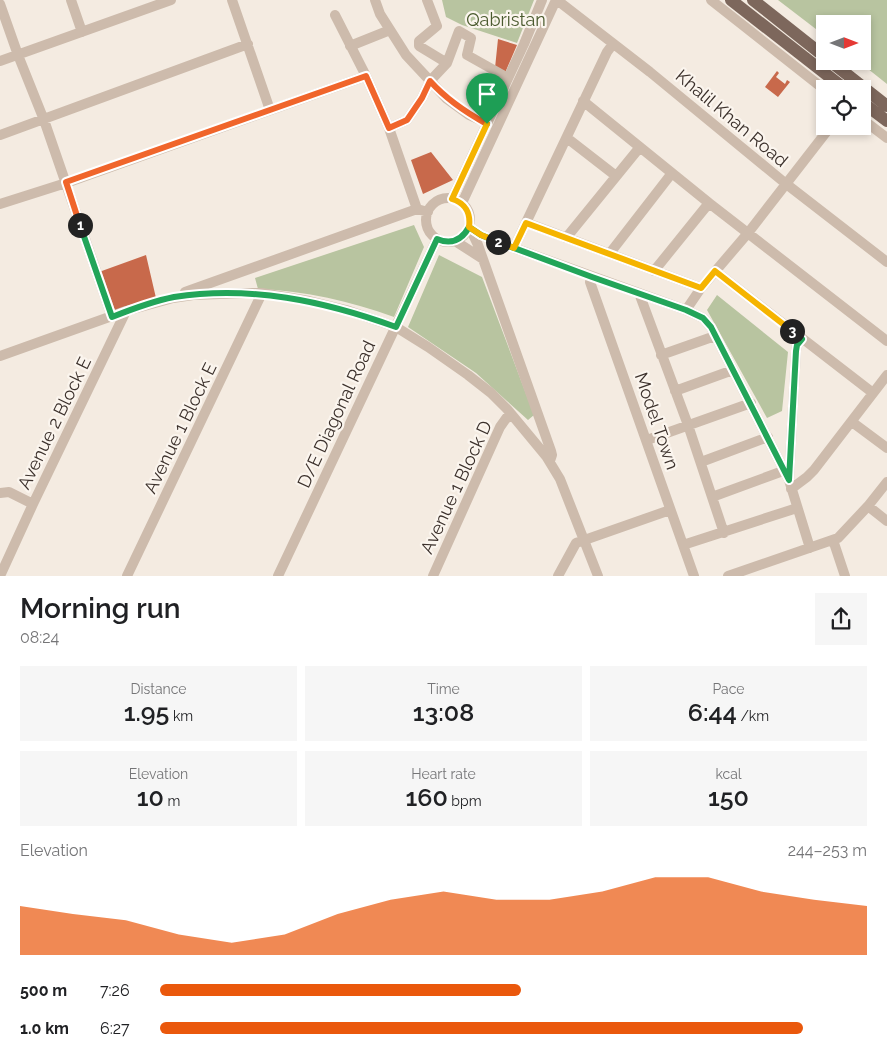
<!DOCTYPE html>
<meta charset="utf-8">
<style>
:root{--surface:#fff;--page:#f6f6f6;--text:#202124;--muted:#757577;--accent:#ea580c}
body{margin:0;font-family:Raleway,sans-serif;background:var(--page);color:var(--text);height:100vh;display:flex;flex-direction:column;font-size:19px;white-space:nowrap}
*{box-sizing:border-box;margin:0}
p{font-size:16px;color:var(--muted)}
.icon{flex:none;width:28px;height:28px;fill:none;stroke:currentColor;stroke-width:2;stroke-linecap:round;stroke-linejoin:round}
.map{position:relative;height:576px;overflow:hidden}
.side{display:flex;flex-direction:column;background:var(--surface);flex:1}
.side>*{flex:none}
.needle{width:32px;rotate:90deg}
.fabs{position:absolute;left:816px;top:15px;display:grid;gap:10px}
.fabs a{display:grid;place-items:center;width:55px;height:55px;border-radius:0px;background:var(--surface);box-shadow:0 2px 8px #0003;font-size:25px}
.pin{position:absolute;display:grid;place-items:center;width:42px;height:42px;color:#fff;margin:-51px -21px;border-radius:50% 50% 50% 0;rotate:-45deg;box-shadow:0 0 5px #0007}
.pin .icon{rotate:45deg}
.km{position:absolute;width:25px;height:25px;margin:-12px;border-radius:50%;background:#222;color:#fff;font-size:14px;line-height:25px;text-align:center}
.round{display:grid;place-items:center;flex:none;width:52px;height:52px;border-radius:0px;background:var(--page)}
.summary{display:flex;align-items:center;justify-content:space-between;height:85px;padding:0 20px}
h1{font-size:28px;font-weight:600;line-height:38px}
.stats{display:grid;grid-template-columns:repeat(3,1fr);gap:8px;height:85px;padding:5px 20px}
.stats div{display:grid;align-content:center;border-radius:0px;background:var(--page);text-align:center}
.stats b{font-size:25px;font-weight:600}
.stats small{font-size:14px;font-weight:400}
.stats p{font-size:14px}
.chart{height:140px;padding:10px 20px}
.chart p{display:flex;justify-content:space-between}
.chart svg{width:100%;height:90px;margin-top:5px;fill:var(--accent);opacity:.7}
ul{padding:0 20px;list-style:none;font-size:16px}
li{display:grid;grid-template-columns:80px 60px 1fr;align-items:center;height:38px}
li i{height:12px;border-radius:6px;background:var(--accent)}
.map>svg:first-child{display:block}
</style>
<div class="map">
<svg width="887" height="576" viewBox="0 0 887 576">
<rect width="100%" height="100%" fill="#f4ebe1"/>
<path fill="#b8c4a0" d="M442 0H534L517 43 462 25 446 17Z
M778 0H887V84L858 61H862V24H825V36Z
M414 225 424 247 394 317C350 301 306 291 258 289L255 278Z
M439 255 482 277 534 415 528 420 476 373 408 327Z
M717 295 788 352 782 411 767 418 707 310Z"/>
<path fill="#c8694b" d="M498 39 517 45 505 73 495 68Z
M777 71 779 73 776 77 785 84 787 80 790 82 778 97 765 87Z
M431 152 453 180 423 194 411 160Z
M146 255 156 298 114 314 99 272Z"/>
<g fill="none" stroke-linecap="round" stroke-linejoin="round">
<path stroke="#cdbbac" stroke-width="10" d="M71 0 82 32
M232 0 270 110
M375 0 380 14 406 55 447 99 469 115 487 123
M427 0 437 26 419 41V46L447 63
M557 0 650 72 785 183 887 262
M711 0 825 90
M0 4 18 55 44 120 112 317
M335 15 366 76
M350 46 390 30
M0 61 171 0
M583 101 709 203 654 271
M862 119 887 138
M389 128 407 120 422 98 430 81 447 63 459 31 471 38 467 55 508 78
M0 135 248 44
M567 138 616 176
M426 220a22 22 0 1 1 44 0a22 22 0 1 1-44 0Z
M452 199 524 44 542 0
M462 203 556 0
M709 203 887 341
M0 204 66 183 366 76 389 128 417 209 428 212
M527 223 701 288
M469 227 481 235 514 248 686 310 701 288 748 233 831 126
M470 228 478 245 551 451 552 455 550 461
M566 238 640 147
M455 241 483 259
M514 248 607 52 613 44
M610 253 672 173
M715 271 873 393
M592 277 590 282 694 576
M185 292 417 209
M639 293 688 425 724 533
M686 310 703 318 711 327 789 480 810 548
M661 355 715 336
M0 356 126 311 173 298 193 295 246 293H262L309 301 346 310 396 327 428 347 468 375 491 393 507 409 546 456 560 479 598 576
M675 391 733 370
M852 422 887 448
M647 440 751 403
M701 462 768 437
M789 480 796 351 797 345 802 339
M791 489 807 477 814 470 887 375
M0 493 9 492 33 504
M712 497 783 471
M868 506 887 521
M833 540 845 576
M683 545 797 508
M0 576 33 504 126 311
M127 576 262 293
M278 576 437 239
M433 576 500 427 510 413
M558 576 576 543 670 510
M728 576 838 538 868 506 887 482"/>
<path stroke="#7d675c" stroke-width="12" d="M731 0 845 89
M753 0 825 57
M830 61 887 106
M862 102 887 121"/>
</g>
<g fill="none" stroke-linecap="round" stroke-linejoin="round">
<defs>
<path id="split-1" d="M80 225 66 182 366 76 389 128 407 120 422 98 430 81C447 100 465 112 487 124"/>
<path id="split-2" d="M80 225 112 317C132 309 154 301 174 297 250 285 324 301 396 327L437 239C451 245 462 240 469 227L481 235 498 242"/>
<path id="split-3" d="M498 242 592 277 686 310 703 318 711 327 789 480 796 351 797 345 802 339 792 331"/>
<path id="split-4" d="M487 124 452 199C465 203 471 213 469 227L481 235 514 248 526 223 701 288 715 271 792 331"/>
</defs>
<use href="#split-1" stroke="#fff" stroke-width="10"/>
<use href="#split-2" stroke="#fff" stroke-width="10"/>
<use href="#split-3" stroke="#fff" stroke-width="10"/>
<use href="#split-4" stroke="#fff" stroke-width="10"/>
<use href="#split-1" stroke="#f0652b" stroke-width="6"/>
<use href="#split-2" stroke="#22a559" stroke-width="6"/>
<use href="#split-3" stroke="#22a559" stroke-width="6"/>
<use href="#split-4" stroke="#f5b400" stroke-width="6"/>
</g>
<g text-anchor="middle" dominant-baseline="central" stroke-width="4.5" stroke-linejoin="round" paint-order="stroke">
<g font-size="18" fill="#4a5a2e" stroke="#fbf5ee">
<text x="506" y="19">Qabristan</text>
</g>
<g font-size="18" fill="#3b302b" stroke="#fbf5ee">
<text transform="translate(732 118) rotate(40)">Khalil Khan Road</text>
<text transform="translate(336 414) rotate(-65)">D/E Diagonal Road</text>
<text transform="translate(657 421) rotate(71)">Model Town</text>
<text transform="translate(54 423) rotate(-64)">Avenue 2 Block E</text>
<text transform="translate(180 428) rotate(-64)">Avenue 1 Block E</text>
<text transform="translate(456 487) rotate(-65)">Avenue 1 Block D</text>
</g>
</g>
</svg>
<div class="fabs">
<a><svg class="needle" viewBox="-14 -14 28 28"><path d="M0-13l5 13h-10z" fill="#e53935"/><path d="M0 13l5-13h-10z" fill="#757577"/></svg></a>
<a><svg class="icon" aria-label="locate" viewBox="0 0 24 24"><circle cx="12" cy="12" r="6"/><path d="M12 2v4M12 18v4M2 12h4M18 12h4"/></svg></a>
</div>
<div class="pin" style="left:487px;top:124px;background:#1e9e55"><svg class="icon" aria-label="arrive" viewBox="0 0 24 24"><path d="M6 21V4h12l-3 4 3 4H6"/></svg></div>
<b class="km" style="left:80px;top:225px">1</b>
<b class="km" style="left:498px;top:242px">2</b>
<b class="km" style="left:792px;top:331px">3</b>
</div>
<section class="side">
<div class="summary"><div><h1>Morning run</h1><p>08:24</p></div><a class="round"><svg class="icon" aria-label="share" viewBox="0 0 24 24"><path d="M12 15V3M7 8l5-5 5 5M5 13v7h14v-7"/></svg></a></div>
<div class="stats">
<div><p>Distance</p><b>1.95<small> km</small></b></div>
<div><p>Time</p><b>13:08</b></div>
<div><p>Pace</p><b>6:44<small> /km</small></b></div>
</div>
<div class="stats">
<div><p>Elevation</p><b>10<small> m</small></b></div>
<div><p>Heart rate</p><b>160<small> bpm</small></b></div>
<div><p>kcal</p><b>150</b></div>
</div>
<div class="chart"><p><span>Elevation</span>244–253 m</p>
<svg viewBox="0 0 160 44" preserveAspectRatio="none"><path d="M0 44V20L10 24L20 27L30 34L40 38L50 34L60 24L70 17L80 13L90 17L100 17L110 13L120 6L130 6L140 13L150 17L160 20V44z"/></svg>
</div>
<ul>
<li><b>500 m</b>7:26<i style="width:51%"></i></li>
<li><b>1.0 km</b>6:27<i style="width:91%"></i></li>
</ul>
</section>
